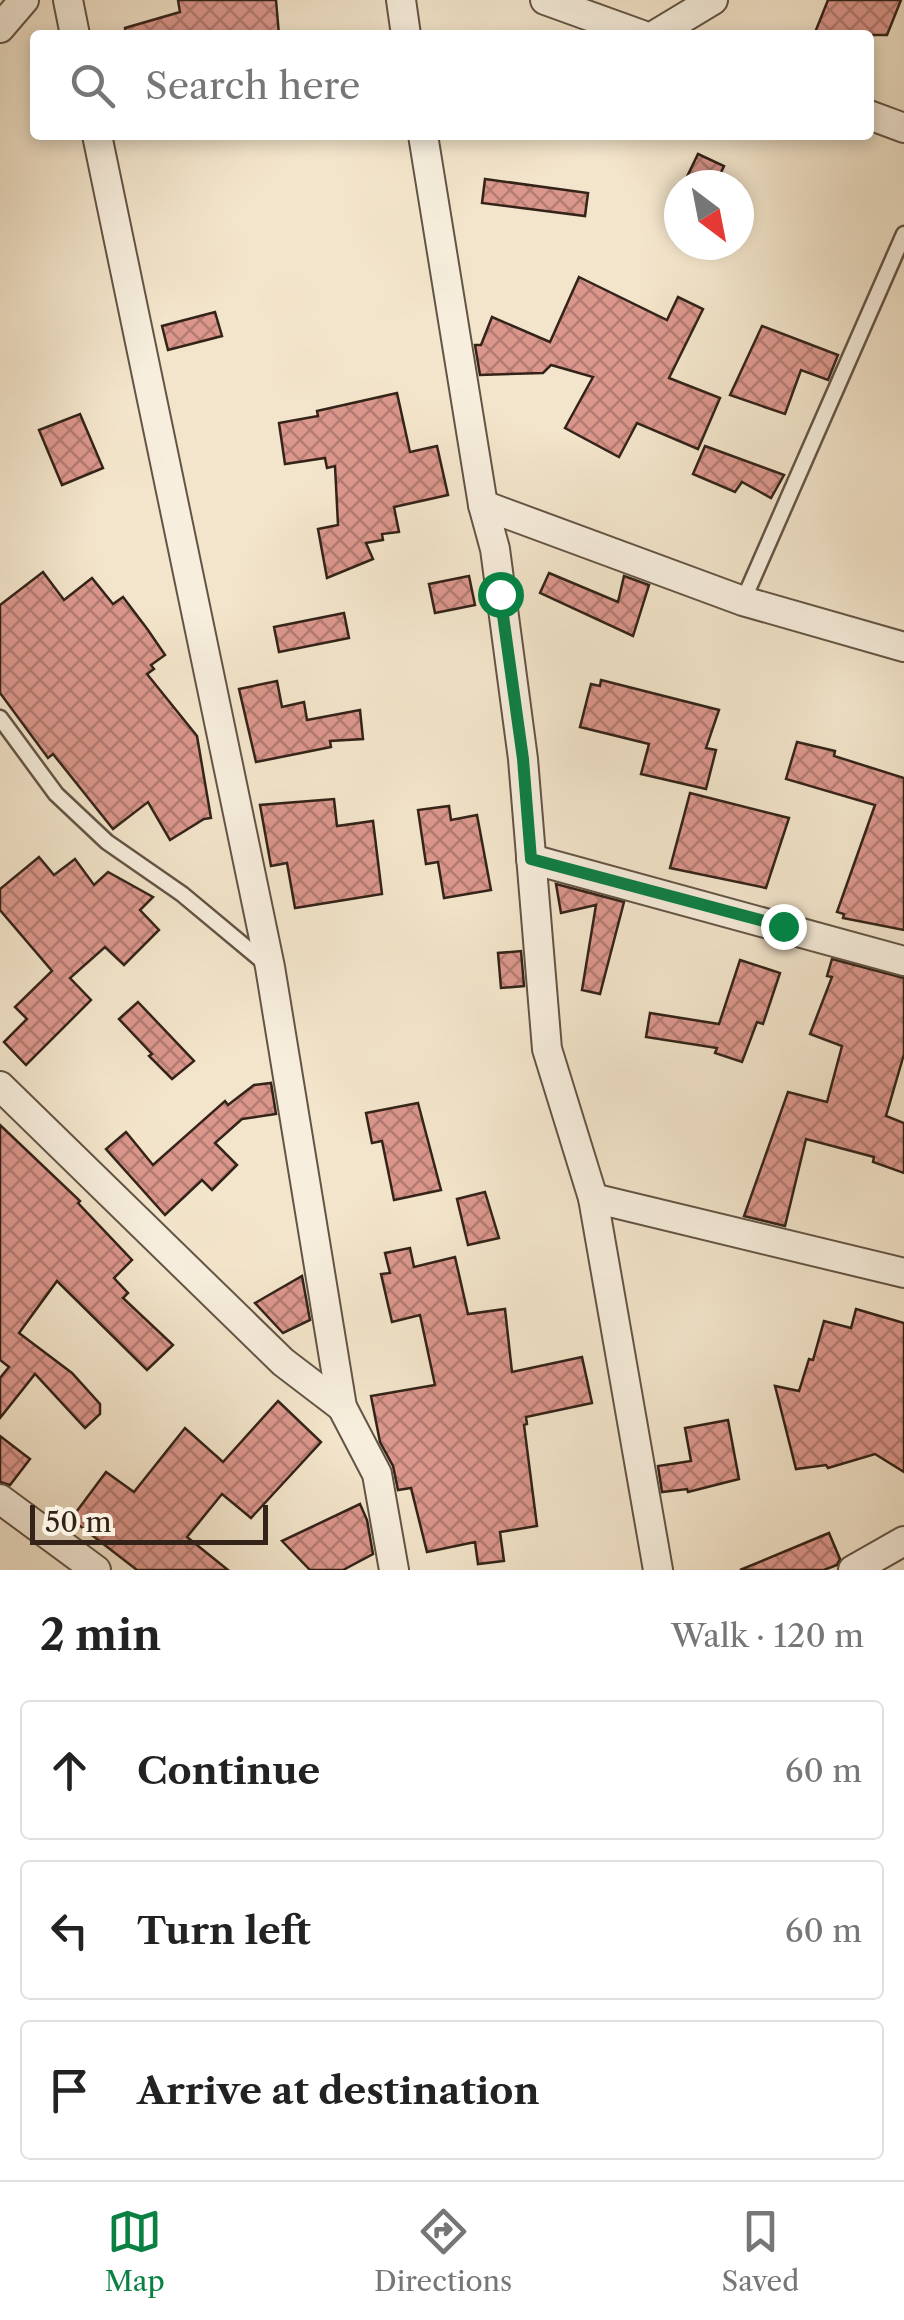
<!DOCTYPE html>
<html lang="en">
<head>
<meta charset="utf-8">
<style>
	:root { --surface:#fff; --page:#f2f2f2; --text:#222; --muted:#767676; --line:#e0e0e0; --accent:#0b8043 }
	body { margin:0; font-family:"Libre Caslon Text",serif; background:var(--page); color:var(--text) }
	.compass { position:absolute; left:664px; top:170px; width:90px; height:90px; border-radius:50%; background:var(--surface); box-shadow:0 5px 15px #0003; rotate:148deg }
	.scale { position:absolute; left:30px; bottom:25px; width:238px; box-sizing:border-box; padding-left:10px; border:5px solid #332318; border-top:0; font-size:28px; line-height:35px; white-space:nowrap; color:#332318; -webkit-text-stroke:8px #f7eedd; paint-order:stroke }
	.stop { position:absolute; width:30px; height:30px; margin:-22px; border:8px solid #0b8043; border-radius:50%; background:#fff }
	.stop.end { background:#0b8043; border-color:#fff; box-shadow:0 2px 10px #0008 }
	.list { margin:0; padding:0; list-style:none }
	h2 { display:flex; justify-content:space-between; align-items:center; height:130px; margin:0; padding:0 40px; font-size:42px }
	h2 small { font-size:32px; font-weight:400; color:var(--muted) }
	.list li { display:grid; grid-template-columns:65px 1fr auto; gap:30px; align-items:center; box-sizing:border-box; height:140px; margin:0 20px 20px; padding:0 20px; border:2px solid var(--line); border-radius:10px }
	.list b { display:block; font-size:38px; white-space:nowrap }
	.list em { font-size:32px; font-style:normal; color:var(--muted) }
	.icon { flex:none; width:55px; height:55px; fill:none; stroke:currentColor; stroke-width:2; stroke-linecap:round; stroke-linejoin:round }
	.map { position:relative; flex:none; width:904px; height:1570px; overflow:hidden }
	.search { position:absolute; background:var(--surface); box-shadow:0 5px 15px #0003; left:30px; right:30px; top:30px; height:110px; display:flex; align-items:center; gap:25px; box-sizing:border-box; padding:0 35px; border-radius:10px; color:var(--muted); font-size:38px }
	.sheet { height:610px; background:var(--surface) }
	nav { display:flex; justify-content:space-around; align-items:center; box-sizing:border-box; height:140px; border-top:2px solid var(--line); background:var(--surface); font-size:28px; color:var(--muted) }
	nav a { display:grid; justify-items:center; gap:5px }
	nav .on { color:var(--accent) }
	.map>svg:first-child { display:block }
	.building { fill:url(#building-cross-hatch); stroke:#332318; stroke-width:2.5 }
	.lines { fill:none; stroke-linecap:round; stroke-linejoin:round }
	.service-casing { stroke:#635445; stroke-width:19 }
	.minor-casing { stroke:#635445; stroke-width:32 }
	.service { stroke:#f7eedd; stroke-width:14 }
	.minor { stroke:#f7eedd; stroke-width:28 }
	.route { stroke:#0b8043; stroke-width:12 }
</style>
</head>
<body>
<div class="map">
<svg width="904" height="1570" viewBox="0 0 904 1570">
	<defs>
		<pattern id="building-cross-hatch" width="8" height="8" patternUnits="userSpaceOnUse" patternTransform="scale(2.5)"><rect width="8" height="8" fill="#dc978d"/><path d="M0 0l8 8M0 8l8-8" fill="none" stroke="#b37b72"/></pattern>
	</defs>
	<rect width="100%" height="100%" fill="#f3e5cb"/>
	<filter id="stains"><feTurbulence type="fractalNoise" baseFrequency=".002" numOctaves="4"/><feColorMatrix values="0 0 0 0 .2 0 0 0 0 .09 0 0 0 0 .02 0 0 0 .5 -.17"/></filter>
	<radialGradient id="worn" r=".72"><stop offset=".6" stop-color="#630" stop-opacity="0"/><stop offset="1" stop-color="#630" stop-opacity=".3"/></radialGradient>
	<g class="building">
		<path d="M178,0h98l3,35h-153l-1,-7 55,-16z"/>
		<path d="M828,0h73l-14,35h-73z"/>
		<path d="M698,154l26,12 -9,19h-32z"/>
		<path d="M485,179l103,14 -3,23 -103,-13z"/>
		<path d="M579,277l88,43 11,-23 25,12 -34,69 51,20 -22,51 -61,-26 -18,34 -54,-29 28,-51 -42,-12 -8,8 -63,2 -5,-30h6l11,-28 58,25z"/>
		<path d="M215,312l7,24 -54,14 -6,-24z"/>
		<path d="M762,326l76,29 -10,25 -27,-10 -16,44 -55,-19z"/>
		<path d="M397,393l13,59 27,-6 11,49 -54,12 5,25 -17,2 1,6 -17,3 7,16 -46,19 -9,-49 20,-4 -3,-59 -8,2 -2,-10 -40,6 -6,-41 39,-7 -1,-5z"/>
		<path d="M80,414l23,54 -41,17 -23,-55z"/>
		<path d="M705,446l79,29 -13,23 -29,-16 -7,10 -42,-18z"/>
		<path d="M43,572l21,28 28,-22 21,26 10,-7 25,33 17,25 -14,10 3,4 -7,5 50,62 14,82 -7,1 -34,21 -22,-38 -35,27 -60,-75 -5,4 -48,-65v-88z"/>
		<path d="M549,573l69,29 6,-26 25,9 -16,51 -93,-43z"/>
		<path d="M469,576l6,29 -40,8 -6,-29z"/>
		<path d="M344,613l5,25 -70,14 -5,-25z"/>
		<path d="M601,680l118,30 -13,38 10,2 -10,39 -65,-15 8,-30 -69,-17 11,-43 9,2z"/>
		<path d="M277,681l5,26 22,-5 3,18 53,-10 3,29 -33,2 1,6 -75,15 -17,-73z"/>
		<path d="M797,742l38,9 -1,5 70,22v152l-61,-12 1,-4 -7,-2 38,-107 -89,-26z"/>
		<path d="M690,793l99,25 -23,70 -96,-20z"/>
		<path d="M334,799l3,27 36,-5 9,73 -87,14 -8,-45 -16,3 -11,-61z"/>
		<path d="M449,806l2,14 26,-5 14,75 -47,8 -6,-36 -12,2 -8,-54z"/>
		<path d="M39,857l15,18 21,-16 19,26 14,-13 45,25 -13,13 19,20 -35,35 -19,-18 -35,31 21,22 -65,65 -22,-23 23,-23 -12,-12 37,-36 -52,-61v-21z"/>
		<path d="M556,884l68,18 -24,92 -18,-4 14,-85 -35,8z"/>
		<path d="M521,951l3,35 -23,2 -3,-35z"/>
		<path d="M832,959l72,19v76l-18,62 18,7v50l-31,-11 1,-5 -68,-18 -21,87 -41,-10 44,-124 39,10 15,-56 -32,-12 22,-57 -5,-1z"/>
		<path d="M740,960l40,13 -17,51 -6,-2 -15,40 -27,-9 2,-5 -71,-11 4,-24 69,11z"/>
		<path d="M138,1002l56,59 -22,18 -23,-23 3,-2 -33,-35z"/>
		<path d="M271,1083l5,31 -34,5 -27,24 22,22 -25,25 -10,-10 -37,35 -59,-66 20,-17 27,33 72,-64 3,4 26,-20z"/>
		<path d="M418,1103l23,87 -47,10 -12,-59 -10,2 -6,-30z"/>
		<path d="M0,1125l80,76 -2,2 54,57 -18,18 14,15 -5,5 50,47 -26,25 -90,-89 -38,52 53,40 28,31v10l-15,14 -50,-54 -35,44v-40l9,-11 -9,-7z"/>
		<path d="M485,1192l14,46 -31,7 -11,-46z"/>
		<path d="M410,1248l4,19 41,-10 13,57 37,-5 7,63 70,-15 10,46 -66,14 1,7 -3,1 13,101 -37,6 4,29 -26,3 -3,-22 -48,10 -16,-64 -13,2 -5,-24 -13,-24 -9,-46 64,-11 -15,-70 -28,7 -11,-48 9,-1 -5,-20z"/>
		<path d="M302,1276l8,44 -27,13 -28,-30z"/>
		<path d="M856,1309l48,14v149l-29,-18 -47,14 -2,-3 -30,4 -21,-83 24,5 10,-32 4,1 11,-39 27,7z"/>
		<path d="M278,1401l43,41 -70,76 -29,-24 -35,43 41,33h-91l-66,-51 35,-47 28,20 51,-64 38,34z"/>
		<path d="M728,1420l11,59 -51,13 -1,-3 -25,3 -4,-26 33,-5 -6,-33z"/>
		<path d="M0,1436l30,23 -20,26 -10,-3z"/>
		<path d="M360,1504l7,16 6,34 -30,16h-33l-28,-29z"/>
		<path d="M829,1533l11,26 -3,6 -13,5h-84z"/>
	</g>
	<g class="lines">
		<defs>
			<g id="service">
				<path d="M743,601l161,-367"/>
				<path d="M0,718l56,76 51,48 75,52 84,70"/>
			</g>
			<g id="minor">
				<path d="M68,0l7,35"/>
				<path d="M401,0l5,35"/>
				<path d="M545,0l97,35"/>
				<path d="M0,28l24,-28"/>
				<path d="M655,35l58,-35"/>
				<path d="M869,115l35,13"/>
				<path d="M97,135l173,832 72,440 35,67 17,96"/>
				<path d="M423,135l60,370 12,44 28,210 24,290 46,149 65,372"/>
				<path d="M483,505l260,96 161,46"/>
				<path d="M531,859l373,102"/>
				<path d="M0,1086l283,276 59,45"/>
				<path d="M593,1198l311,75"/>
				<path d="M0,1499l96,71"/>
				<path d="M853,1570l51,-29"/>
			</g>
		</defs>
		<use href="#service" class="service-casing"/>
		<use href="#minor" class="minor-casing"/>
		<use href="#service" class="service"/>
		<use href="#minor" class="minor"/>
	</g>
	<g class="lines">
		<path class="route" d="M500,594l23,165 8,100 252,67"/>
	</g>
	<rect width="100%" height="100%" filter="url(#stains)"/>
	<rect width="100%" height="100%" fill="url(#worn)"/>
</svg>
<svg class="compass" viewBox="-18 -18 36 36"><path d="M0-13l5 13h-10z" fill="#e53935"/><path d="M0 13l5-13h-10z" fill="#767676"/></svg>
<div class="scale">50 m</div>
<div class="stop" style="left:500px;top:594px"></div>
<div class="stop end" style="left:783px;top:926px"></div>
<div class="search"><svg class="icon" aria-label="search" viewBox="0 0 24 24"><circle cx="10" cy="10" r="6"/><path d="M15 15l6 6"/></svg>Search here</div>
</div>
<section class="sheet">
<h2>2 min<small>Walk · 120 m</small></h2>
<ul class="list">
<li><svg class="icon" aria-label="ahead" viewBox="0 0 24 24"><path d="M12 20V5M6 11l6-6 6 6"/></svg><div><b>Continue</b></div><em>60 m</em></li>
<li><svg class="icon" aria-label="left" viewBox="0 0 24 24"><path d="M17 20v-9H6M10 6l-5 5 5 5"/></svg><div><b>Turn left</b></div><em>60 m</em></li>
<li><svg class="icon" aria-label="arrive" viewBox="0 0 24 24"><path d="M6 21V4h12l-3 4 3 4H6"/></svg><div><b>Arrive at destination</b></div></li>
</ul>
</section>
<nav>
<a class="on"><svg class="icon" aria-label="map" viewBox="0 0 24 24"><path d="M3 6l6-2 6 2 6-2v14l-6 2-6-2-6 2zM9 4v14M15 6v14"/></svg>Map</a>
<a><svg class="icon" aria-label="directions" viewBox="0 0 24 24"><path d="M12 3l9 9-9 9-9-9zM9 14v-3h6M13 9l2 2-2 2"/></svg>Directions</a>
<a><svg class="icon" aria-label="saved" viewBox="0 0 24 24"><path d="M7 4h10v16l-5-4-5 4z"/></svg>Saved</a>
</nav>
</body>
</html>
